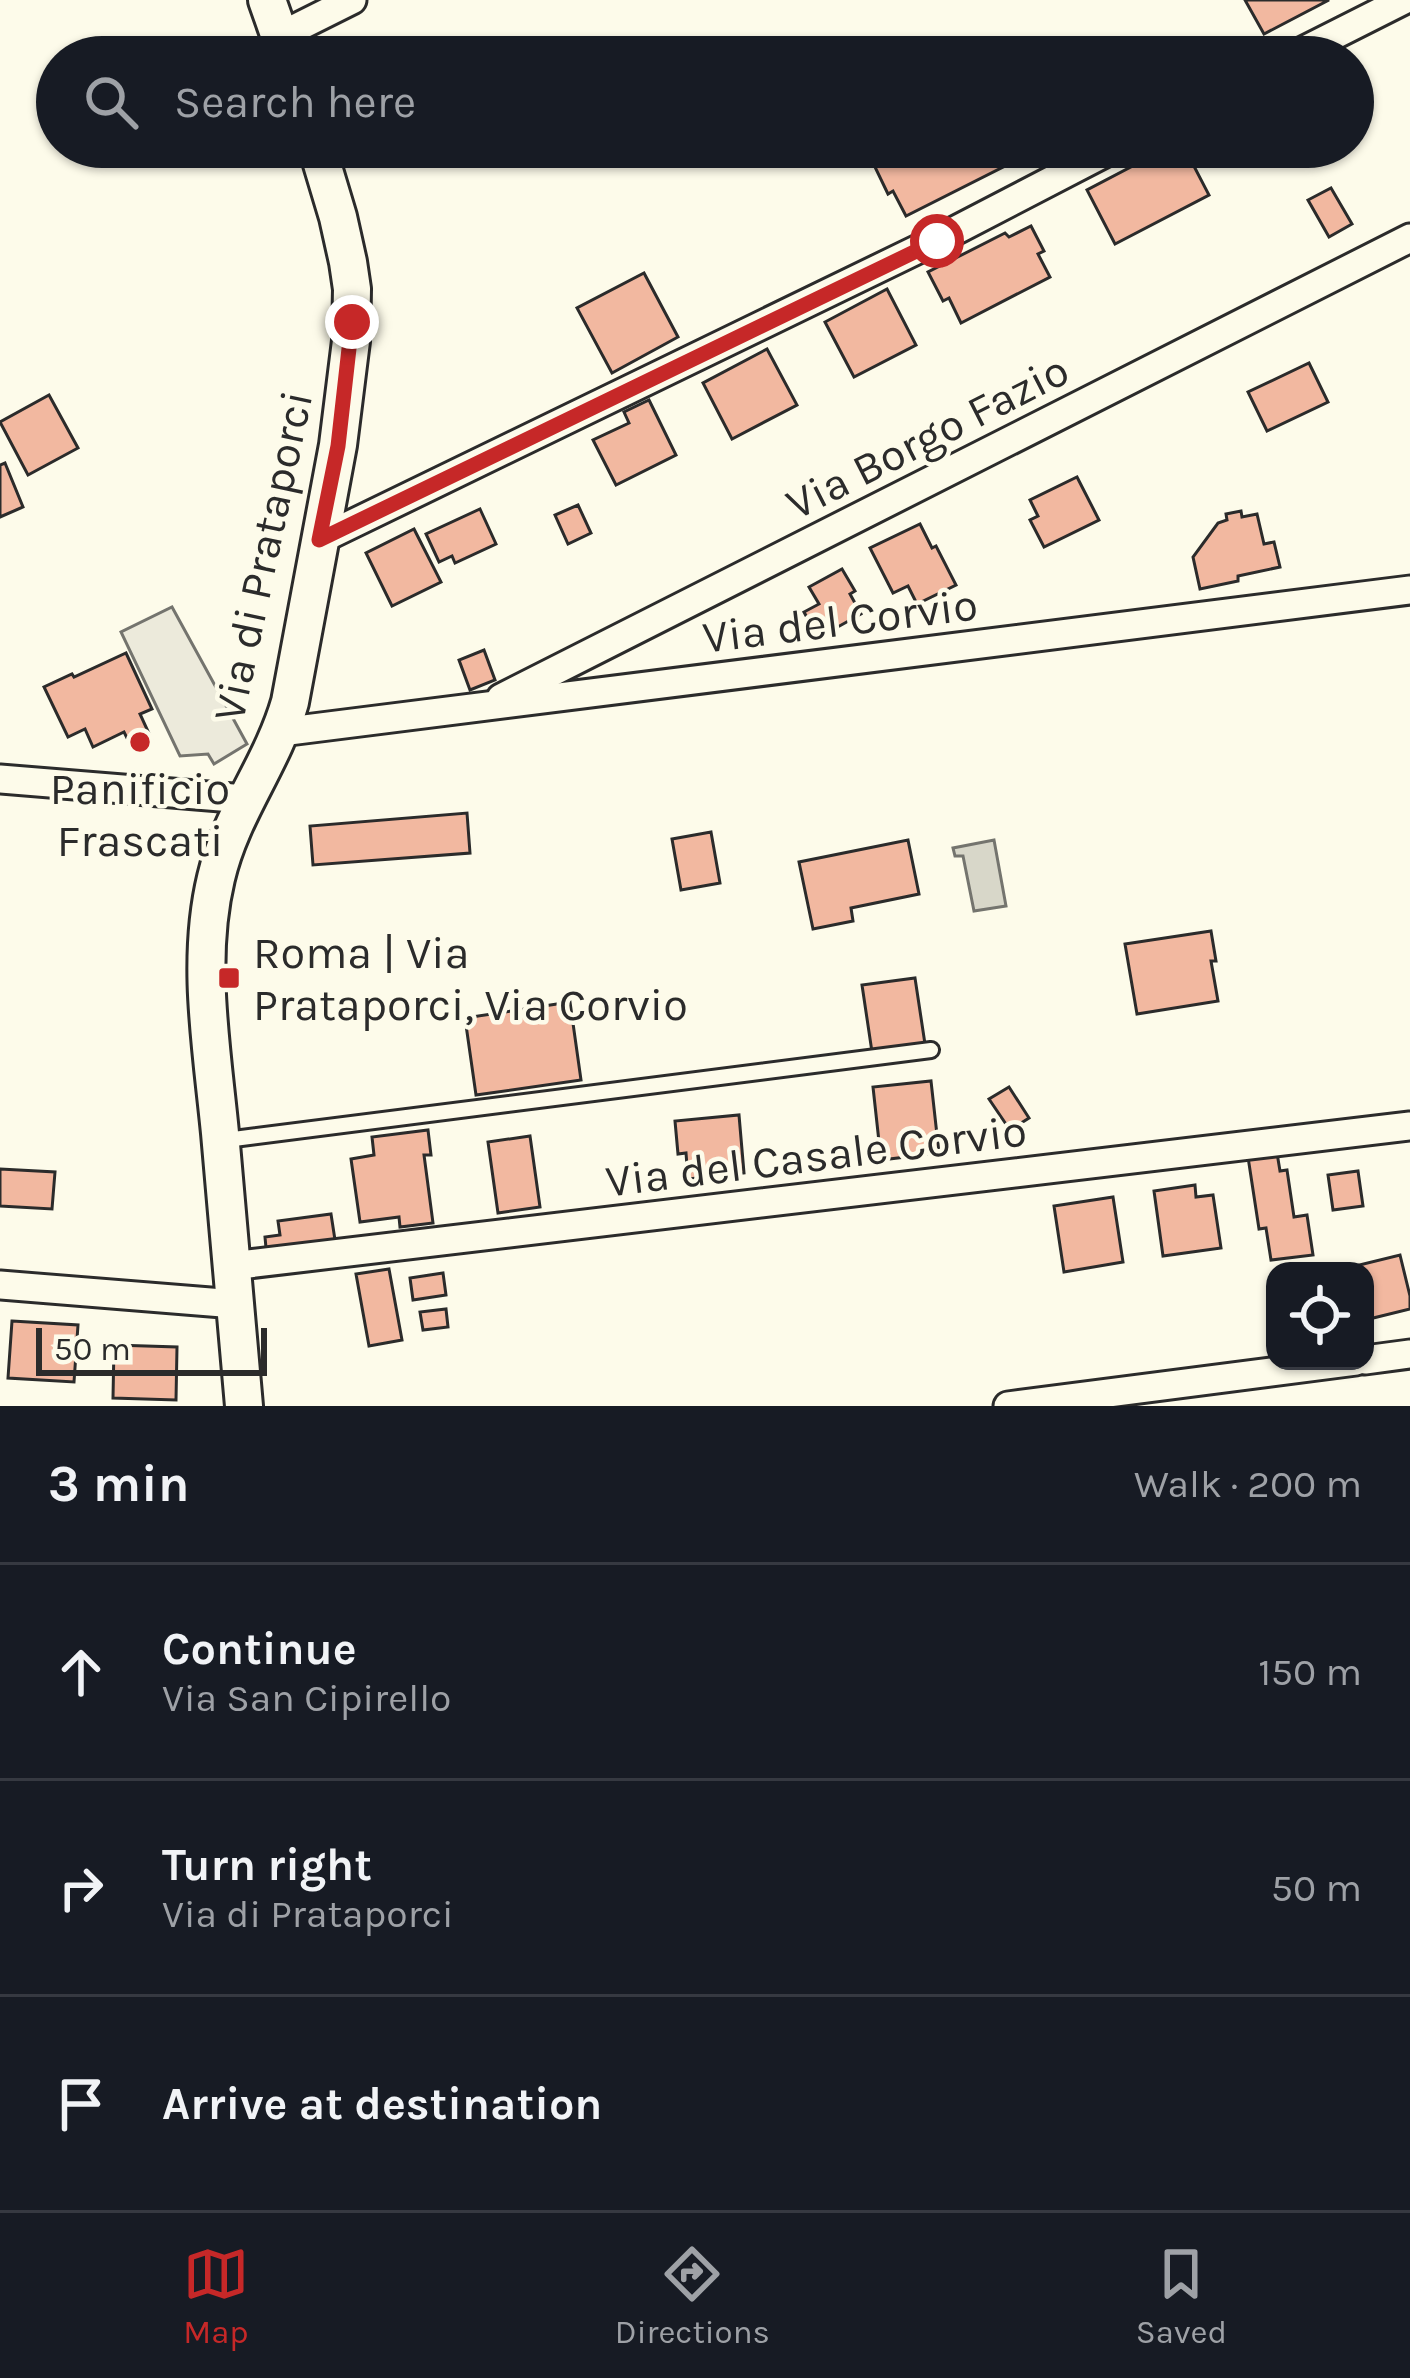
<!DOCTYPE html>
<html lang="en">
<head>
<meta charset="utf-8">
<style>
	:root { --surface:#171b24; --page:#242831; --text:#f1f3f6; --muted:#9ea1a6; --line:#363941; --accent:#c62828 }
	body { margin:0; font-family:Karla,sans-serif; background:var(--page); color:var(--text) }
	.controls { position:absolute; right:36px; bottom:36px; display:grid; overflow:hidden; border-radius:24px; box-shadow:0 3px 9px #0004 }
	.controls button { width:108px; height:108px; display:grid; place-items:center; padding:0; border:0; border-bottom:3px solid var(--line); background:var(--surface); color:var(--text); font:60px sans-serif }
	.scale { position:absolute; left:36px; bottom:30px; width:231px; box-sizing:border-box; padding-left:12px; border:6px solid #2b2b2b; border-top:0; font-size:33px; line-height:42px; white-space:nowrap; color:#2b2b2b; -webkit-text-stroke:9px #fdfbea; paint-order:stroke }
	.stop { position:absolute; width:36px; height:36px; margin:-27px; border:9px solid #c62828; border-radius:50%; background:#fff }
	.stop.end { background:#c62828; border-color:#fff; box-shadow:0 3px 12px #0008 }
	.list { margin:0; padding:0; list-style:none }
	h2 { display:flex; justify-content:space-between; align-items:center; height:156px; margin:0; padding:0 48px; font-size:51px }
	h2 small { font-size:39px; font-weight:400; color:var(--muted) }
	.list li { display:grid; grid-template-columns:78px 1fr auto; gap:36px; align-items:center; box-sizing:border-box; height:216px; padding:0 48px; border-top:3px solid var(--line) }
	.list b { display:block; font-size:45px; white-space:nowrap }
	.list p { margin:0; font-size:39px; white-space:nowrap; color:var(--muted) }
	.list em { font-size:39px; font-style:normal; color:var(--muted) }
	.icon { flex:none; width:66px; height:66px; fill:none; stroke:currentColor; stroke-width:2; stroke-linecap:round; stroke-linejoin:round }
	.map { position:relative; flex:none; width:1410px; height:1406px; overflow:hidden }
	.search { position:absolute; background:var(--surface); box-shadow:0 3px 9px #0004; left:36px; right:36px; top:36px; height:132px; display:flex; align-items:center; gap:30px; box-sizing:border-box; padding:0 42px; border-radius:66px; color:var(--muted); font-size:45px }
	.sheet { height:804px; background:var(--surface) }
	nav { display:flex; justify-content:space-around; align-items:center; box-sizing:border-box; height:168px; border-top:3px solid var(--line); background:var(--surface); font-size:33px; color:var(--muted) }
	nav a { display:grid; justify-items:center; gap:6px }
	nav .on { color:var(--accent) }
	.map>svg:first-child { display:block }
	.parking { fill:#eceadb; stroke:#74746e; stroke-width:3 }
	.water { fill:#d8d7c9; stroke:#74746e; stroke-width:3 }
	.building { fill:#f2b8a0; stroke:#2b2b2b; stroke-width:3 }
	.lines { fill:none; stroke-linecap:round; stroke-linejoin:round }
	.service-casing { stroke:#2b2b2b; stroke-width:20 }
	.minor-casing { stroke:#2b2b2b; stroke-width:33 }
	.tertiary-casing { stroke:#2b2b2b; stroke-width:42 }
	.service { stroke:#fdfbea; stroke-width:14 }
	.minor { stroke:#fdfbea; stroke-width:27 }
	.tertiary { stroke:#fdfbea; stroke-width:36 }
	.route { stroke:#c62828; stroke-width:15 }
	.poi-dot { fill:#c62828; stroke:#fdfbea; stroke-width:4.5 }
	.labels { text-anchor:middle; stroke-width:9; stroke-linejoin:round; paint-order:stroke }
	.street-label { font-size:45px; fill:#2b2b2b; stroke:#fdfbea }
	.poi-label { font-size:45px; fill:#2b2b2b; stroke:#fdfbea }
</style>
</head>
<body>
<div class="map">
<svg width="1410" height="1406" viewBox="0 0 1410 1406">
	<rect width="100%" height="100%" fill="#fdfbea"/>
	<path class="parking" d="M172,607l75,137 -33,20 -6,-10 -28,2 -59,-124z"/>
	<path class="water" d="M994,840l12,66 -32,5 -11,-55h-8l-2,-8z"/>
	<g class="building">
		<path d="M1245,0h84l-65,34z"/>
		<path d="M910,147h83l10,20 -97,49 -13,-25 -5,3 -14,-29z"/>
		<path d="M1169,147h15l25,48 -94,49 -28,-54z"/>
		<path d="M1331,188l21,36 -23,13 -21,-37z"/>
		<path d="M1031,226l13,25 -6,3 12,23 -89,46 -12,-25 -6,3 -15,-29 77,-39 4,4z"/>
		<path d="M644,273l34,64 -66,36 -35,-65z"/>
		<path d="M887,289l29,56 -62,32 -29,-55z"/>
		<path d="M767,349l30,56 -65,34 -29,-56z"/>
		<path d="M1309,363l19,39 -61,29 -19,-39z"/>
		<path d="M49,395l29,53 -50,27 -28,-53z"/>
		<path d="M649,400l27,55 -60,30 -23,-45 36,-17 -5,-11z"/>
		<path d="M5,463l18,44 -23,10v-52z"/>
		<path d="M1077,477l22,43 -55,27 -14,-27 8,-4 -8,-16z"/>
		<path d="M578,505l13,28 -23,11 -13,-29z"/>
		<path d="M480,509l16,35 -41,19 -3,-7 -13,6 -13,-28z"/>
		<path d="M1241,511l1,6 15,-3 7,30 10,-2 6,25 -42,9v5l-38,8 -7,-32 25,-34 9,-3 -1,-6z"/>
		<path d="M920,524l12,24 4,-2 20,39 -39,19 -9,-18 -15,7 -23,-45z"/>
		<path d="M414,529l27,53 -49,24 -26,-53z"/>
		<path d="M842,569l13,22 -5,3 11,20 -43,24 -14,-26 15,-8 -10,-17z"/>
		<path d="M484,650l11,30 -25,10 -11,-30z"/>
		<path d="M126,653l26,56 -12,5 12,26 -19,10 -9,-18 -31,15 -8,-18 -17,8 -24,-50 28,-13 2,3z"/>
		<path d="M467,813l3,40 -157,12 -3,-39z"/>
		<path d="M711,832l9,51 -39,7 -9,-51z"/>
		<path d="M908,840l11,54 -68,14 2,13 -40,8 -14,-67z"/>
		<path d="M1211,931l5,30h-5l7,40 -81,13 -12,-70z"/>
		<path d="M915,978l10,66 -53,8 -10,-67z"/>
		<path d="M570,1002l11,78 -105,15 -11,-77z"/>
		<path d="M931,1081l8,72 -58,7 -8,-73z"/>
		<path d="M1009,1087l20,31 -19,12 -21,-31z"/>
		<path d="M739,1115l5,58 -56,6 -2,-26 -8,1 -3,-33z"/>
		<path d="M428,1130l3,25h-7l9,68 -33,4 -1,-10 -39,5 -9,-63 23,-4 -2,-18z"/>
		<path d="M530,1136l10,71 -42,6 -10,-71z"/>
		<path d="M1277,1153l3,18 7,-1 7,47 13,-2 6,40 -42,5 -5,-32 -7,1 -11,-72z"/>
		<path d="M0,1169l55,3 -3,37 -52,-3z"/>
		<path d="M1358,1171l5,35 -30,4 -5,-35z"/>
		<path d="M1195,1185l1,12 17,-2 8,53 -58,8 -9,-65z"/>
		<path d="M1113,1197l10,65 -59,10 -10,-66z"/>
		<path d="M331,1214l4,26 -69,8 -1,-11 15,-2 -2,-14z"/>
		<path d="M1400,1255l10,41v13l-45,11v-49h-21l-1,-2z"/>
		<path d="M389,1269l13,71 -33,6 -13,-72z"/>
		<path d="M443,1273l3,22 -33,5 -3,-22z"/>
		<path d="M446,1309l2,18 -25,3 -3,-18z"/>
		<path d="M12,1321l66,4 -4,57 -66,-4z"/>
		<path d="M114,1345l63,2 -1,53 -63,-2z"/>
	</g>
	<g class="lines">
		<defs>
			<path id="service" d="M226,1140l705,-90"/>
			<g id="minor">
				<path d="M280,36l72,-36"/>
				<path d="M1291,57l113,-57"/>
				<path d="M319,540l618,-300 179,-93"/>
				<path d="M501,698l909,-460"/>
				<path d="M281,732l1129,-142"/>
				<path d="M0,779l245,20"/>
				<path d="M231,1266l1179,-140"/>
				<path d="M0,1285l235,19"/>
				<path d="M1365,1360l45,-6"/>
				<path d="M1008,1406l348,-45"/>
			</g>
			<g id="tertiary">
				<path d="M267,0l20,57"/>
				<path d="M244,1406c-8,-91 -16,-182 -24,-273 -8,-83 -24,-172 -4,-255 15,-65 56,-113 74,-176l48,-257 13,-104 1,-52 -4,-27 -10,-45 -21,-70"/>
			</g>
		</defs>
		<use href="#service" class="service-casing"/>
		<use href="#minor" class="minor-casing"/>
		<use href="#tertiary" class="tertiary-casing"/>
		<use href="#service" class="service"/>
		<use href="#minor" class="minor"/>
		<use href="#tertiary" class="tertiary"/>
	</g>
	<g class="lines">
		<path class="route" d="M352,322l-14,124 -19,94 618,-299"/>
	</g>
	<g class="poi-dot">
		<circle cx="140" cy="742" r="12"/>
		<rect x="217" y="966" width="24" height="24" rx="6"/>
	</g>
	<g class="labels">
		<g class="street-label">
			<text transform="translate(927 436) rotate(-27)" y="16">Via Borgo Fazio</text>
			<text transform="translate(262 556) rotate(-78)" y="16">Via di Prataporci</text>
			<text transform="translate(840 620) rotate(-7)" y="16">Via del Corvio</text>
			<text transform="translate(816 1155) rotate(-7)" y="16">Via del Casale Corvio</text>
		</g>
		<g class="poi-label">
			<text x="140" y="804">Panificio<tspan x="140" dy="52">Frascati</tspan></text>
			<text x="253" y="968" text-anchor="start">Roma | Via<tspan x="253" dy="52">Prataporci, Via Corvio</tspan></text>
		</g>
	</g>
</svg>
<div class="controls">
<button><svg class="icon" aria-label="locate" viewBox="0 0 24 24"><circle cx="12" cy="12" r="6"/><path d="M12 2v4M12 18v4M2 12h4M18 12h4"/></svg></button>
</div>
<div class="scale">50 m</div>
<div class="stop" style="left:937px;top:241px"></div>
<div class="stop end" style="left:352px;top:322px"></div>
<div class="search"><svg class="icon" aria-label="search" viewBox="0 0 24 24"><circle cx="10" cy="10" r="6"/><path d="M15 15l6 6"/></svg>Search here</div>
</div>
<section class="sheet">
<h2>3 min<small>Walk · 200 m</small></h2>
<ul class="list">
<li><svg class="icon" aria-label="ahead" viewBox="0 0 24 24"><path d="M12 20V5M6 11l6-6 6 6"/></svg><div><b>Continue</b><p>Via San Cipirello</p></div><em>150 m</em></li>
<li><svg class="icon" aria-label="right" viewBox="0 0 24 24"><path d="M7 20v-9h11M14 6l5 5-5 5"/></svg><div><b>Turn right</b><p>Via di Prataporci</p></div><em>50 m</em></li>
<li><svg class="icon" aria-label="arrive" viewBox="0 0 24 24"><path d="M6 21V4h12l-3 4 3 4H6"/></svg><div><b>Arrive at destination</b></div></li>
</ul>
</section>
<nav>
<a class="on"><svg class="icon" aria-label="map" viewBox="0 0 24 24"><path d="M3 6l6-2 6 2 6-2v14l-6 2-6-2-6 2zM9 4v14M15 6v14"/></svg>Map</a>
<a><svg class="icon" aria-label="directions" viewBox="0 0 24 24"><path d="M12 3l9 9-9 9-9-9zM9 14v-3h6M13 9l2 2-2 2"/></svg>Directions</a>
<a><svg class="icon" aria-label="saved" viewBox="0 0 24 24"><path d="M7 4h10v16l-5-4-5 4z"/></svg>Saved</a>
</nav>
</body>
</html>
